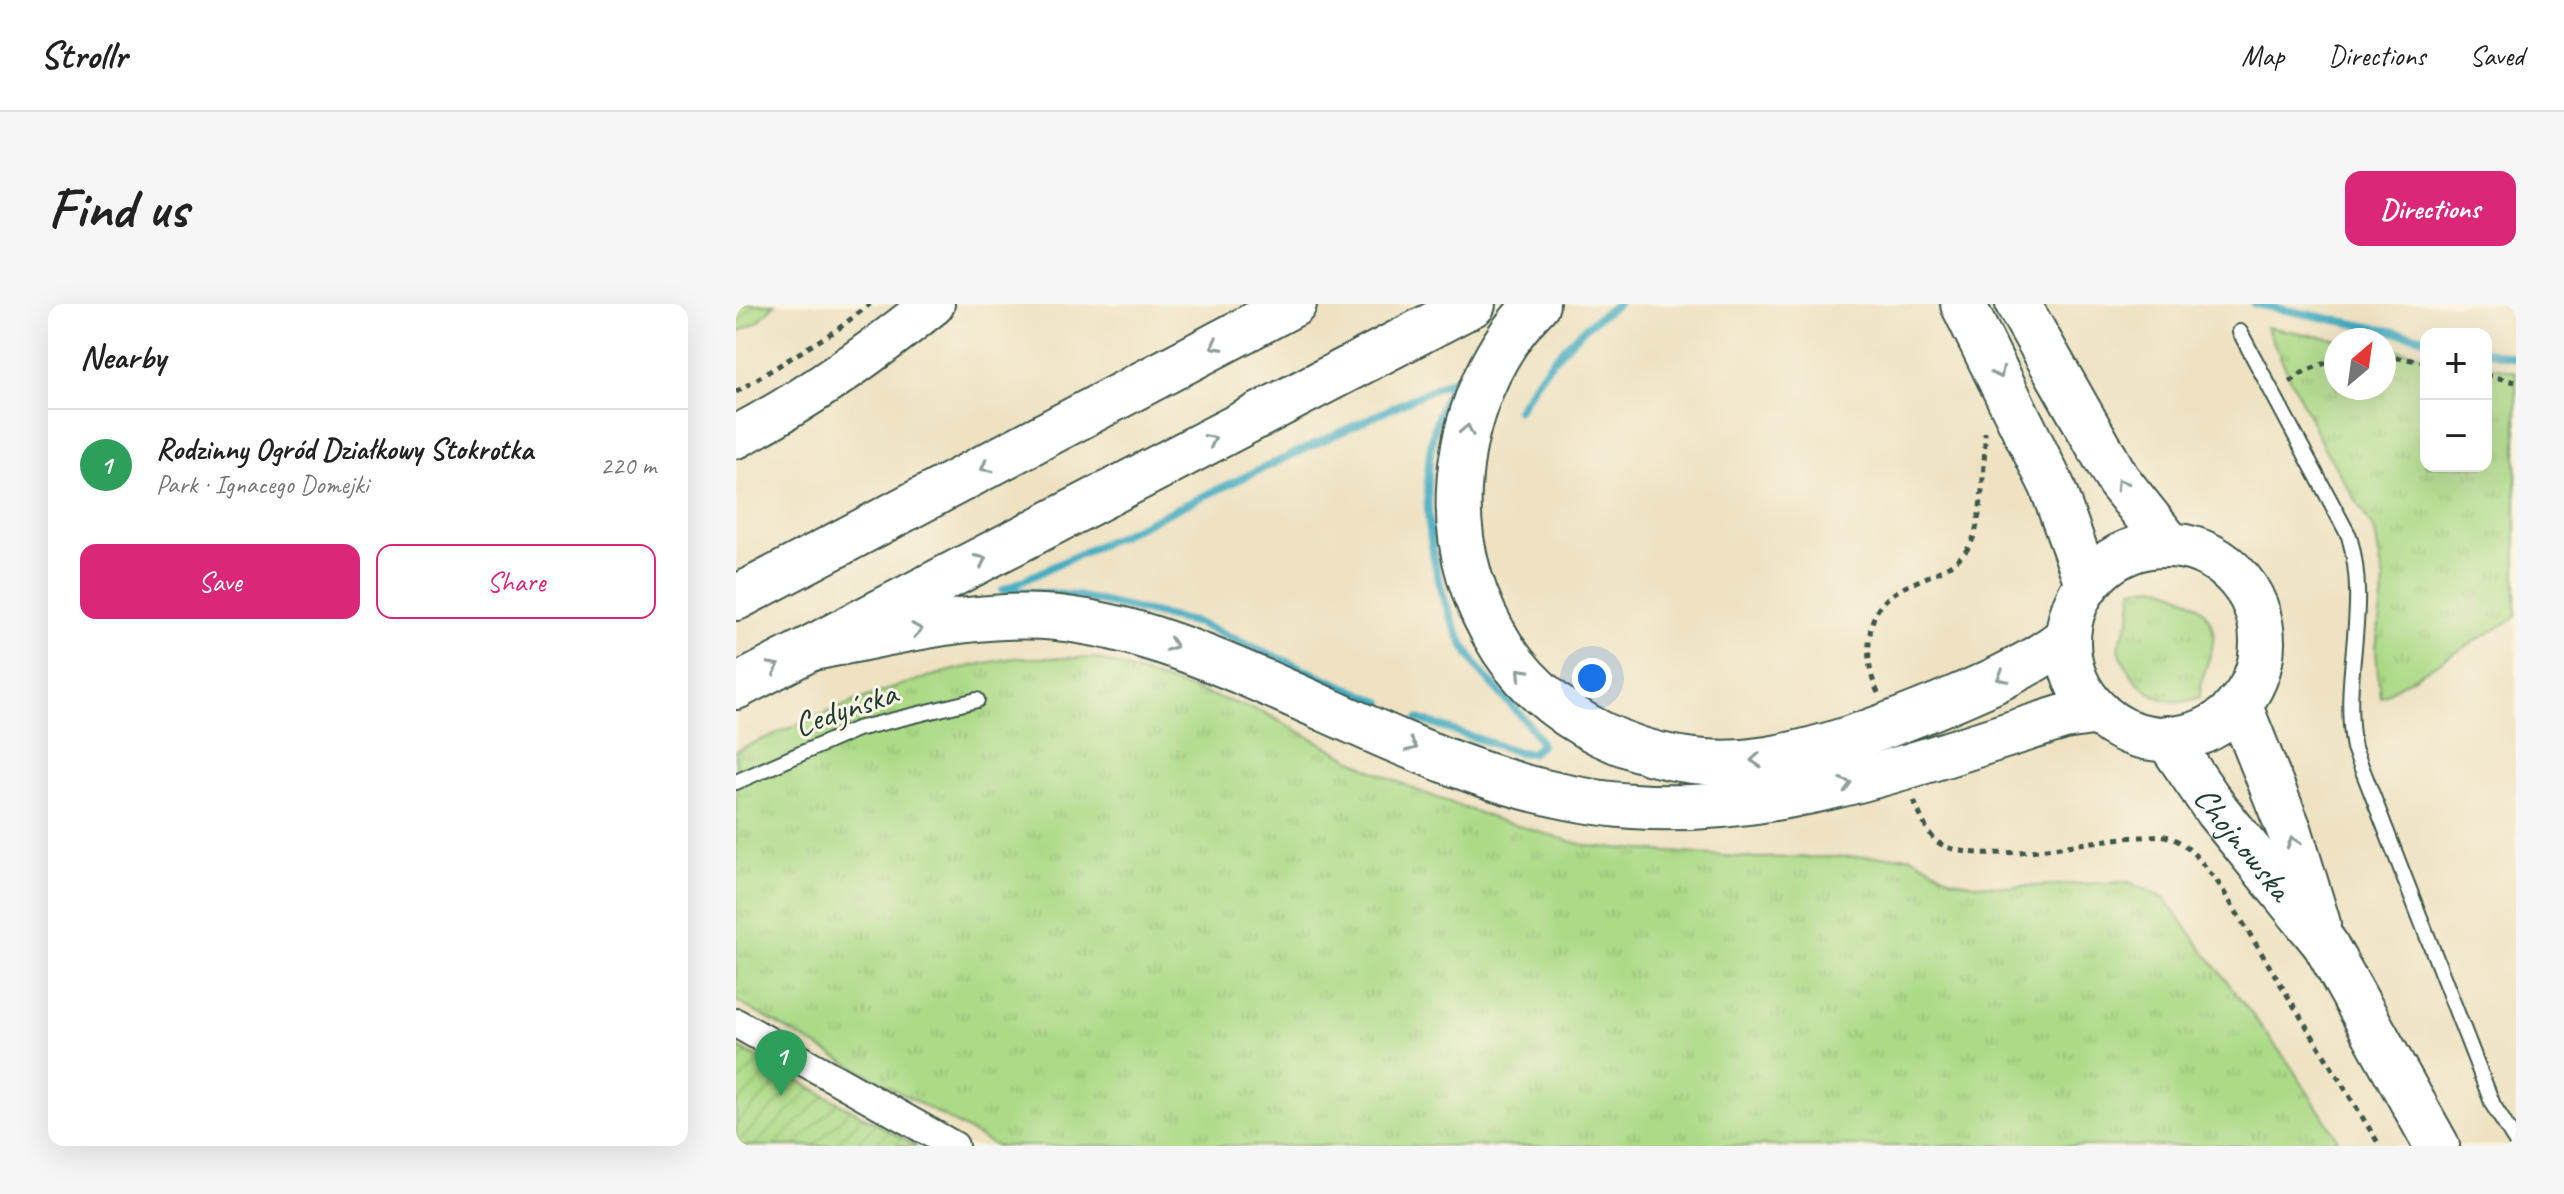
<!DOCTYPE html>
<html lang="en">
<head>
<meta charset="utf-8">
<style>
	:root { --surface:#fff; --page:#f6f6f6; --text:#222; --muted:#767676; --line:#e0e0e0; --accent:#db2777 }
	body { margin:0; font-family:Caveat,sans-serif; background:var(--page); color:var(--text) }
	.controls { position:absolute; right:24px; top:24px; display:grid; overflow:hidden; border-radius:16px; box-shadow:0 8px 32px #0002 }
	.controls button { width:72px; height:72px; display:grid; place-items:center; padding:0; border:0; border-bottom:2px solid var(--line); background:var(--surface); color:var(--text); font:40px sans-serif }
	.compass { position:absolute; left:1588px; top:24px; width:72px; height:72px; border-radius:50%; background:var(--surface); box-shadow:0 8px 32px #0002; rotate:29deg }
	.you { position:absolute; left:856px; top:374px; width:28px; height:28px; margin:-20px; border:6px solid #fff; border-radius:50%; background:#1a73e8; box-shadow:0 0 0 12px #1a73e833 }
	.badge { display:grid; place-items:center; width:52px; height:52px; border-radius:50%; background:var(--accent); color:#fff; font-size:26px; font-weight:700 }
	.pin { position:absolute; translate:-50% -66px; filter:drop-shadow(0 2px 4px #0008) }
	.pin::after { content:''; position:absolute; top:42px; width:28px; height:24px; background:inherit; clip-path:polygon(0 0,100% 0,50% 100%) }
	.list { margin:0; padding:0; list-style:none }
	h2 { display:flex; justify-content:space-between; align-items:center; height:104px; margin:0; padding:0 32px; font-size:34px }
	h2 small { font-size:26px; font-weight:400; color:var(--muted) }
	.list li { display:grid; grid-template-columns:52px 1fr auto; gap:24px; align-items:center; box-sizing:border-box; height:112px; padding:0 32px; border-top:2px solid var(--line) }
	.list b { display:block; font-size:30px; white-space:nowrap }
	.list p { margin:0; font-size:26px; white-space:nowrap; color:var(--muted) }
	.list em { font-size:26px; font-style:normal; color:var(--muted) }
	.actions { display:flex; gap:16px; padding:24px 32px }
	.actions a { flex:1; padding:18px 0; border:2px solid var(--accent); border-radius:16px; text-align:center; font-size:28px; color:var(--accent) }
	.actions .main { background:var(--accent); color:#fff }
	.map { position:relative; flex:none; width:1780px; height:842px; overflow:hidden; border-radius:16px }
	header { display:flex; align-items:center; gap:48px; box-sizing:border-box; height:112px; padding:0 40px; background:var(--surface); border-bottom:2px solid var(--line) }
	header strong { font-size:38px }
	nav { display:flex; gap:44px; margin-inline-start:auto; font-size:28px }
	.intro { display:flex; align-items:center; justify-content:space-between; box-sizing:border-box; height:192px; padding:0 48px }
	h1 { margin:0; font-size:56px }
	.button { padding:20px 36px; border-radius:16px; background:var(--accent); color:#fff; font-size:28px; font-weight:700 }
	main { display:flex; gap:48px; padding:0 48px }
	aside { flex:1; background:var(--surface); border-radius:16px; box-shadow:0 8px 32px #0002 }
	.map>svg:first-child { display:block }
	.grass { fill:url(#grass-tufts); stroke:#668c5e; stroke-width:2 }
	.garden { fill:url(#garden-furrows); stroke:#668c5e; stroke-width:2 }
	.lines { fill:none; stroke-linecap:round; stroke-linejoin:round }
	.stream { stroke:#40aac0; stroke-width:8 }
	.lane-casing { stroke:#3e5649; stroke-width:18 }
	.street-casing { stroke:#3e5649; stroke-width:32 }
	.secondary-casing { stroke:#3e5649; stroke-width:46 }
	.primary-casing { stroke:#3e5649; stroke-width:48 }
	.highway-casing { stroke:#3e5649; stroke-width:48 }
	.path { stroke:#3e5649; stroke-width:5; stroke-dasharray:6 6; stroke-linecap:butt }
	.lane { stroke:#fff; stroke-width:14 }
	.street { stroke:#fff; stroke-width:28 }
	.secondary { stroke:#fff; stroke-width:42 }
	.primary { stroke:#fff; stroke-width:44 }
	.highway { stroke:#fff; stroke-width:44 }
	.oneway { stroke:#8f9e9a }
	.labels { text-anchor:middle; stroke-width:6; stroke-linejoin:round; paint-order:stroke }
	.street-label { font-size:34px; fill:#1f3d34; stroke:#fcf5e5 }
</style>
</head>
<body>
<header>
<strong>Strollr</strong>
<nav><a>Map</a><a>Directions</a><a>Saved</a></nav>
</header>
<div class="intro"><h1>Find us</h1><a class="button">Directions</a></div>
<main>
<aside>
<h2>Nearby<small></small></h2>
<ul class="list">
<li><span class="badge" style="background:#2e9e5b">1</span><div><b>Rodzinny Ogród Działkowy Stokrotka</b><p>Park · Ignacego Domejki</p></div><em>220 m</em></li>
</ul>
<div class="actions"><a class="main">Save</a><a>Share</a></div>
</aside>
<div class="map">
<svg width="1780" height="842" viewBox="0 0 1780 842">
	<defs>
		<pattern id="grass-tufts" width="24" height="20" patternUnits="userSpaceOnUse" patternTransform="scale(2)"><rect width="24" height="20" fill="#acda87"/><path d="M3 7l-1-3M5 7V3M7 7l1-3M15 17l-1-3M17 17v-4M19 17l1-3" fill="none" stroke="#94bc75"/></pattern>
		<pattern id="garden-furrows" width="10" height="10" patternUnits="userSpaceOnUse" patternTransform="scale(2)"><rect width="10" height="10" fill="#acda87"/><path d="M-1 1l2-2M0 10L10 0M9 11l2-2" fill="none" stroke="#94bc75"/></pattern>
	</defs>
	<rect width="100%" height="100%" fill="#fcf5e5"/>
	<filter id="ink" filterUnits="userSpaceOnUse"><feTurbulence type="fractalNoise" baseFrequency=".0125" numOctaves="2"/><feDisplacementMap in="SourceGraphic" scale="16" xChannelSelector="R" yChannelSelector="G"/><feConvolveMatrix kernelMatrix="1 2 1 2 8 2 1 2 1" color-interpolation-filters="sRGB"/></filter>
	<filter id="wash" filterUnits="userSpaceOnUse"><feTurbulence type="fractalNoise" baseFrequency=".006" numOctaves="4" result="noise"/><feDisplacementMap in="SourceGraphic" scale="32" xChannelSelector="R" yChannelSelector="G"/><feGaussianBlur stdDeviation="1.8" result="paint"/><feColorMatrix in="noise" values="0 0 0 0 0 0 0 0 0 0 0 0 0 0 0 0 0 1.4 0 .05"/><feComposite in="paint" operator="in"/></filter>
	<g filter="url(#wash)">
		<rect width="100%" height="100%" fill="#eee2c2"/>
		<g class="grass">
			<path d="M1530,23l75,13h-5v48h48v-41l42,8v111h60v-101l30,7v245l-136,80 -4,-47 8,-68 -9,-50 -51,-84z"/>
			<path d="M1420,282c25,6 62,24 57,56 -3,20 -13,34 -13,55 -41,17 -71,-16 -82,-51l12,-28 3,-29z"/>
			<path d="M278,354h80l169,54 110,59 46,20 76,28 92,27 165,12 159,-2 42,24 22,4 35,3 119,-5 35,16 126,167 52,81h-1346l-260,-145v-250c91,-40 179,-78 278,-93z"/>
		</g>
		<g class="garden">
			<path d="M0,0h39l-17,18 -22,11z"/>
			<path d="M0,742l181,100h-181z"/>
		</g>
		<g class="lines">
			<g class="stream">
				<path d="M1519,0l171,34"/>
				<path d="M1750,47l30,7"/>
				<path d="M782,106c25,-42 57,-80 100,-106"/>
				<path d="M646,399l-185,-80 -120,-27 -74,-6 449,-210"/>
				<path d="M682,415l100,33 13,1 10,-8c-7,-22 -47,-55 -62,-76 -45,-61 -63,-169 -44,-242 4,-16 12,-31 17,-47"/>
			</g>
		</g>
	</g>
	<g filter="url(#ink)">
		<g class="lines">
			<defs>
				<g id="lane">
					<path d="M1504,28l109,204c22,74 -9,140 5,212l139,357 23,37"/>
					<path d="M0,478l121,-53 120,-29"/>
				</g>
				<path id="street" d="M0,719l218,123"/>
				<path id="secondary" d="M0,133c71,-37 135,-83 197,-133"/>
				<g id="primary">
					<path d="M1227,0l89,182 35,97"/>
					<path d="M1282,0l100,176 51,64"/>
					<circle cx="1429" cy="338" r="97"/>
					<path d="M1503,400l51,128 28,92"/>
					<path id="s1" d="M1431,434l50,73 108,133 112,202"/>
				</g>
				<g id="highway">
					<path d="M801,0c-48,48 -75,118 -78,185 -3,58 13,111 44,160 55,84 166,127 265,110 55,-9 109,-29 161,-50 49,-20 97,-40 139,-72"/>
					<path d="M0,294l558,-294"/>
					<path d="M76,344c79,-14 165,-38 246,-30 74,8 143,36 211,66 117,51 234,113 363,122 149,11 292,-46 432,-89l34,-5"/>
					<path d="M0,383l737,-383"/>
				</g>
			</defs>
			<use href="#lane" class="lane-casing"/>
			<use href="#street" class="street-casing"/>
			<use href="#secondary" class="secondary-casing"/>
			<use href="#primary" class="primary-casing"/>
			<use href="#highway" class="highway-casing"/>
			<g class="path">
				<path d="M1648,52l42,6"/>
				<path d="M1750,71l30,7"/>
				<path d="M1554,78l15,-11 31,-12"/>
				<path d="M0,88l102,-63 32,-25"/>
				<path d="M1142,389c-9,-20 -11,-37 -8,-59 6,-61 80,-46 102,-93 10,-21 13,-84 13,-109"/>
				<path d="M1178,497c6,13 13,34 25,42 43,26 151,-5 201,-6 8,0 18,-3 25,-1 24,6 39,30 54,48l161,262"/>
			</g>
			<use href="#lane" class="lane"/>
			<use href="#street" class="street"/>
			<use href="#secondary" class="secondary"/>
			<use href="#primary" class="primary"/>
			<use href="#highway" class="highway"/>
		</g>
		<defs><path id="oneway-chevron" d="M-2-3.5L2.5 0L-2 3.5" fill="none" stroke-width="1.6" stroke-linecap="round" stroke-linejoin="round" transform="scale(2)"/></defs>
		<g class="oneway">
			<use href="#oneway-chevron" transform="translate(480 41) rotate(152)"/>
			<use href="#oneway-chevron" transform="translate(1263 69) rotate(63)"/>
			<use href="#oneway-chevron" transform="translate(731 126) rotate(-78)"/>
			<use href="#oneway-chevron" transform="translate(475 136) rotate(-27)"/>
			<use href="#oneway-chevron" transform="translate(250 163) rotate(152)"/>
			<use href="#oneway-chevron" transform="translate(1385 180) rotate(-123)"/>
			<use href="#oneway-chevron" transform="translate(245 256) rotate(-27)"/>
			<use href="#oneway-chevron" transform="translate(181 326) rotate(-9)"/>
			<use href="#oneway-chevron" transform="translate(436 341) rotate(19)"/>
			<use href="#oneway-chevron" transform="translate(38 363) rotate(-27)"/>
			<use href="#oneway-chevron" transform="translate(786 369) rotate(-133)"/>
			<use href="#oneway-chevron" transform="translate(1266 373) rotate(152)"/>
			<use href="#oneway-chevron" transform="translate(676 442) rotate(23)"/>
			<use href="#oneway-chevron" transform="translate(1020 456) rotate(176)"/>
			<use href="#oneway-chevron" transform="translate(1110 480) rotate(-17)"/>
			<use href="#oneway-chevron" transform="translate(1557 538) rotate(-107)"/>
		</g>
	</g>
	<g class="labels">
		<g class="street-label">
			<text transform="translate(109 404) rotate(-19)" y="12">Cedyńska</text>
			<text dy="12" stroke="none"><textPath href="#s1" startOffset="130">Chojnowska</textPath></text>
		</g>
	</g>
</svg>
<div class="controls">
<button>+</button>
<button>−</button>
</div>
<svg class="compass" viewBox="-18 -18 36 36"><path d="M0-13l5 13h-10z" fill="#e53935"/><path d="M0 13l5-13h-10z" fill="#767676"/></svg>
<div class="you"></div>
<div class="pin badge" style="left:45px;top:792px;background:#2e9e5b">1</div>
</div>
</main>
</body>
</html>
